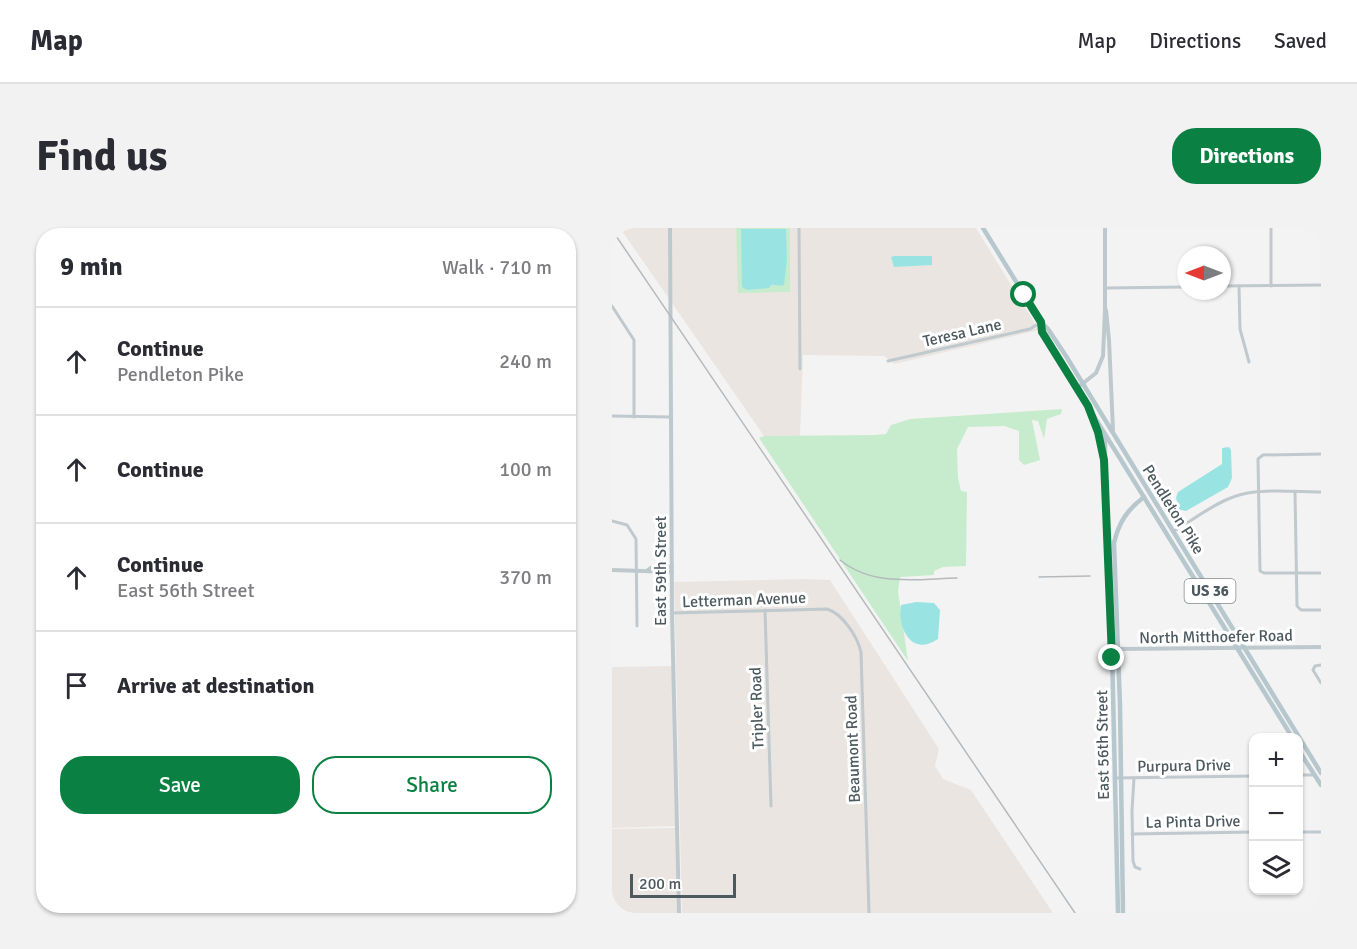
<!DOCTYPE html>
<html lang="en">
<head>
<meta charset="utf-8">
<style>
	:root { --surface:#fff; --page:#f2f2f3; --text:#2b2b33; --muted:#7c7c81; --line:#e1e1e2; --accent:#0b8043 }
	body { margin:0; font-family:Signika,sans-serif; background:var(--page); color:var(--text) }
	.controls { position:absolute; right:18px; bottom:18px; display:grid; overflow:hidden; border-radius:12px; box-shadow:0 2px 4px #0004 }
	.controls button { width:54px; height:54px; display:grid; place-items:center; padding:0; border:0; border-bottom:2px solid var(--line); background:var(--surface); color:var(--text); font:30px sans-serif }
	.compass { position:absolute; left:565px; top:18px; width:54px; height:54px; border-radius:50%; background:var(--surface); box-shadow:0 2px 4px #0004; rotate:270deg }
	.scale { position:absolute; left:18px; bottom:15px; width:106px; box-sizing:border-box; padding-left:6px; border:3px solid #4c595e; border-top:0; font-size:16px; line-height:21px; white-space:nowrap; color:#4c595e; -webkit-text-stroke:4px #fff; paint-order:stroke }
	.stop { position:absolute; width:18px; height:18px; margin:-14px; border:4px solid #0b8043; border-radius:50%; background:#fff }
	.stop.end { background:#0b8043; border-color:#fff; box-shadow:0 2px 6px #0008 }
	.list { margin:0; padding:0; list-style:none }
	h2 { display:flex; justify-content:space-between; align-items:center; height:78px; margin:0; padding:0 24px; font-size:26px }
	h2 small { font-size:20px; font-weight:400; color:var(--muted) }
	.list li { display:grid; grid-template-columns:39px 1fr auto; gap:18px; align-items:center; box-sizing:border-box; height:108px; padding:0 24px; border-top:2px solid var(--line) }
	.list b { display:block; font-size:22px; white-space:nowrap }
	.list p { margin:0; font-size:20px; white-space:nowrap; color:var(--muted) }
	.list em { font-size:20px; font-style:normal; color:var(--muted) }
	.actions { display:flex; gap:12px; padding:18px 24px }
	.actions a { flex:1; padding:14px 0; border:2px solid var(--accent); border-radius:24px; text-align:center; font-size:21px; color:var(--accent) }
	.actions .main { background:var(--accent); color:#fff }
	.icon { flex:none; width:33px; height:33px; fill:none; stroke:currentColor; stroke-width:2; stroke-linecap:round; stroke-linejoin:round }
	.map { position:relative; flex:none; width:709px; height:685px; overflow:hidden; border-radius:24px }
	header { display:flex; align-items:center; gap:36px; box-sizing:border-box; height:84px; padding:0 30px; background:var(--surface); border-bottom:2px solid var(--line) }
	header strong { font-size:28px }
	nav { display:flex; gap:33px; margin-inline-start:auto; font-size:21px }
	.intro { display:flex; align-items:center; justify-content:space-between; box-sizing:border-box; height:144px; padding:0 36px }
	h1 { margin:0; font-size:42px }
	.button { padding:15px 27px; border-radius:24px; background:var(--accent); color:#fff; font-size:21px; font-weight:700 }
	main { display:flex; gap:36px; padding:0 36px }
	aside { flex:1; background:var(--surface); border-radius:24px; box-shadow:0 2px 4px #0004 }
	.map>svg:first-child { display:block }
	.commercial { fill:#eae5e1 }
	.green { fill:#c7eccd }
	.water { fill:#99e4e3 }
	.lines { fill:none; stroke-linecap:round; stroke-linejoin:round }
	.street { stroke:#c0c9cd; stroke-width:3 }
	.secondary { stroke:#bec9ce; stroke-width:4 }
	.primary { stroke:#b6c7cd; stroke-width:4.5 }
	.rail { stroke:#b5b9bc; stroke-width:1.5 }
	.route { stroke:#0b8043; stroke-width:8 }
	.labels { text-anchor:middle; stroke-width:6; stroke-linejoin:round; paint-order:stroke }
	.shield { fill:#fff; stroke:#828b8e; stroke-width:1.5 }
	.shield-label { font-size:15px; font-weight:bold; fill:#4c595e }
	.street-label { font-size:16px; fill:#4c595e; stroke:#fff }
</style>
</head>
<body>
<header>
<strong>Map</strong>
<nav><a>Map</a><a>Directions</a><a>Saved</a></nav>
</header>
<div class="intro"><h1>Find us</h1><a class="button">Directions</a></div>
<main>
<aside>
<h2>9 min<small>Walk · 710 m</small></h2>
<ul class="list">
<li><svg class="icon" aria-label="ahead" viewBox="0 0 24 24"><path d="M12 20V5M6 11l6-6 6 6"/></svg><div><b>Continue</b><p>Pendleton Pike</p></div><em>240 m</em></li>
<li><svg class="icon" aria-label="ahead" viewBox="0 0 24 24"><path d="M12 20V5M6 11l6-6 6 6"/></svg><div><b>Continue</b></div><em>100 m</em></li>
<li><svg class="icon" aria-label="ahead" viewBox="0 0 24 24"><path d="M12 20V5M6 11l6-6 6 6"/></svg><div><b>Continue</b><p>East 56th Street</p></div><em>370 m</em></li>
<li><svg class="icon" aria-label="arrive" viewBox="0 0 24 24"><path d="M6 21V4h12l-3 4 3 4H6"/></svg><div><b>Arrive at destination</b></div></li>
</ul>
<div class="actions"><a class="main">Save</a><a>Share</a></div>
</aside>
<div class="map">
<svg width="709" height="685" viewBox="0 0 709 685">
	<rect width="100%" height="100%" fill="#f4f3f3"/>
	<g class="commercial">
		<path d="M8,0h356l63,102 -145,34 -10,-8 -81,-1 -3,82 -36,-1z"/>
		<path d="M193,351l25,1 109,169 -4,17 8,13 28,11 82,123h-371l-8,-331z"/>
		<path d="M60,438l3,160 -63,2v-161z"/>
		<path d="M63,600l2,85h-65v-84z"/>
	</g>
	<g class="green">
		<path d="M124,0h54v64l-52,1z"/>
		<path d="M450,181l-1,5 -14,5 -3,20 -6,-18 -6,-1 8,40 -16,5 -5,-5v-29l-15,-5 -36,1 -11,22 1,29 3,13 6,1 -1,74 -23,1 -9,4v4l-34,2 -2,14 10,70 -149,-223 5,-2 111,-1 11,-1 5,-9 19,-6z"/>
	</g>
	<g class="water">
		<path d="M129,1h45l1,30 -3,26c-4,2 -8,-1 -13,0l-2,3 -22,2 -5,-3z"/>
		<path d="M282,28h38v9l-38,2 -3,-10z"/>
		<path d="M617,219l2,3 1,28 -4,9 -42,24 -4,-1 -5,2 2,-4 -3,-10 2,-6 44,-28v-16z"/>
		<path d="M304,374l18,1 6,7 -2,29c-26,18 -41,-10 -37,-34z"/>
	</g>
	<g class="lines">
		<g class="street">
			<path d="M187,0l1,141"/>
			<path d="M659,0v58"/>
			<path d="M610,58l99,-1"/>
			<path d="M627,58l1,43 9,33"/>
			<path d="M493,60l81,-1"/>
			<path d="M0,78l22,34v77"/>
			<path d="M276,133l142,-32 11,-7"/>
			<path d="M0,188l59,1"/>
			<path d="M709,226l-58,1 -5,4 2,112 4,2h57"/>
			<path d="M683,264l2,114 4,4h20"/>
			<path d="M0,293l15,4 9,14 1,87"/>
			<path d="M562,303c19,-11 40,-28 62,-35 21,-8 61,-4 85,-4"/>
			<path d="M153,382l6,196"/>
			<path d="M60,385l155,-4c16,5 30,27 34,43l8,261"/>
			<path d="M709,437l-6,1 -2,4 8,13"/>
			<path d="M686,547h17"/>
			<path d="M502,550l140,-2"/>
			<path d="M522,550l-2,33 1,50 2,6 5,2"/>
			<path d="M686,604h23"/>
			<path d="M520,606l122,-2"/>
		</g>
		<g class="secondary">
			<path d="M58,0l2,385 7,300"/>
			<path d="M494,82l3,30 4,90"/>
			<path d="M465,160l19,-15 7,-17 2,-47v-81"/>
			<path d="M0,342l60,2"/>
			<path d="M36,342l3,-2 21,-1"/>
			<path d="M506,421l203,-2"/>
		</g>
		<g class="primary">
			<path d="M371,0l58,94 7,7 18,27 255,417"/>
			<path d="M429,94l1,10 250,405"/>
			<path d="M482,192l8,29"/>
			<path d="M493,208v74l7,139 6,264"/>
			<path d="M686,521l23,36"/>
			<path d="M511,685l-3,-208 -6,-162c5,-21 13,-33 30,-46"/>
		</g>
		<g class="rail">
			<path d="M0,2l463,683"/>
			<path d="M228,332c33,27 77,19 117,18"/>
			<path d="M427,349l51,-1"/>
		</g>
	</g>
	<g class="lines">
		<path class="route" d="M412,67l17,27 1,10 46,74 10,26 6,28 8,198"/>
	</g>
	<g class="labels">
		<rect class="shield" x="572.5" y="351" width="51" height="24" rx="4.5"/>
		<g class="shield-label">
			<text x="598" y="368">US 36</text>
		</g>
		<g class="street-label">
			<text transform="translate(350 104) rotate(-13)" y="6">Teresa Lane</text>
			<text transform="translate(562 281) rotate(58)" y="6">Pendleton Pike</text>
			<text transform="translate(48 343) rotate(-90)" y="6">East 59th Street</text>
			<text transform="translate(132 371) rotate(-2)" y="6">Letterman Avenue</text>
			<text transform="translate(604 408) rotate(-1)" y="6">North Mitthoefer Road</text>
			<text transform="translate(144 480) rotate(-92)" y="6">Tripler Road</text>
			<text transform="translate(490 517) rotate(-91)" y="6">East 56th Street</text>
			<text transform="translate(240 521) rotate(-92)" y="6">Beaumont Road</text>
			<text transform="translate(572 537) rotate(-1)" y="6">Purpura Drive</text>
			<text transform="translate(581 593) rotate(-1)" y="6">La Pinta Drive</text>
		</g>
	</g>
</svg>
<div class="controls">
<button>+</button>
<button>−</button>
<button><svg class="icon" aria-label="layers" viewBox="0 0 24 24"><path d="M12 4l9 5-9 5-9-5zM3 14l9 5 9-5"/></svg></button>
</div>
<svg class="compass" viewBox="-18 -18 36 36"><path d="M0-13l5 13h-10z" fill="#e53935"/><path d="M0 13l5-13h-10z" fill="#7c7c81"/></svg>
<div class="scale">200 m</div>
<div class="stop" style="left:412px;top:67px"></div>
<div class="stop end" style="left:500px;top:430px"></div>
</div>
</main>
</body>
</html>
